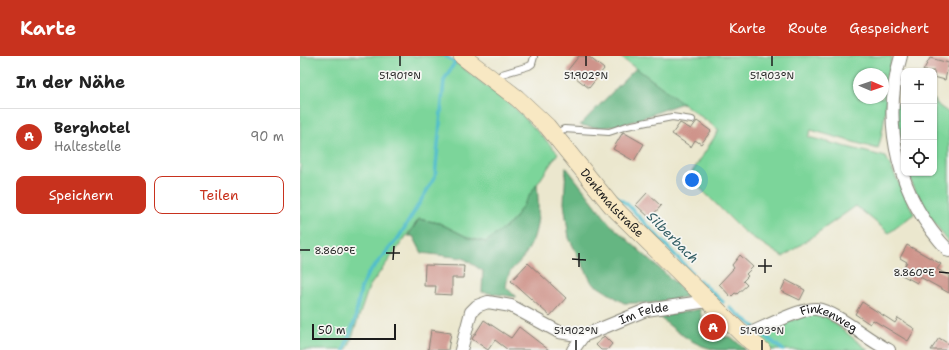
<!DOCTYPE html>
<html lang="de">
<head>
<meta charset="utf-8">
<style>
	:root { --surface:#fff; --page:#f6f6f6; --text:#222; --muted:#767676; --line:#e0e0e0; --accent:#c8321e }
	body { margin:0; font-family:"Shantell Sans",sans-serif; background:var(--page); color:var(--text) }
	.controls { position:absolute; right:12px; top:12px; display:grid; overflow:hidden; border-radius:8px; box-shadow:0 1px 3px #0004 }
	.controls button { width:36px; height:36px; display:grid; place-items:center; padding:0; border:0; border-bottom:1px solid var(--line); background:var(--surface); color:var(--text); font:20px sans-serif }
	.compass { position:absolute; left:553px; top:12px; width:36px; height:36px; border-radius:50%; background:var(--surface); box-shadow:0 1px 3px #0004; rotate:92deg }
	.scale { position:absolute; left:12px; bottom:10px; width:84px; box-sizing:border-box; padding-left:4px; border:2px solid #1c1c1c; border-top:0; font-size:11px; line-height:14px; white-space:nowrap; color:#1c1c1c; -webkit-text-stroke:3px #f6f6f2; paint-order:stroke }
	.you { position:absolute; left:392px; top:124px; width:14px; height:14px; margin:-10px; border:3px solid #fff; border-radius:50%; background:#1a73e8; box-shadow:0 0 0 6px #1a73e833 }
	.badge { display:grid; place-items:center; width:26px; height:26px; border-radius:50%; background:var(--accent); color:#fff; font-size:13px; font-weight:700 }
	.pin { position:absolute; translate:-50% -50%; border:2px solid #fff; box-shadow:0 1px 4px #0006 }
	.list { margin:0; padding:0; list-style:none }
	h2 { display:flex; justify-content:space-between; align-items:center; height:52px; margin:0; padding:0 16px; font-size:17px }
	h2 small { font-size:13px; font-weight:400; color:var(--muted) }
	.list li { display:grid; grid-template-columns:26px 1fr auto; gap:12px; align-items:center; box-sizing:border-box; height:56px; padding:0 16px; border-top:1px solid var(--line) }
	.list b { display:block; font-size:15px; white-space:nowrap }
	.list p { margin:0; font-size:13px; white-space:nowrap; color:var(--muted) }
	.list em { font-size:13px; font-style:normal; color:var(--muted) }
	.actions { display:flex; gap:8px; padding:12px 16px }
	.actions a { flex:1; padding:9px 0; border:1px solid var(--accent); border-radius:8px; text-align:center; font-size:14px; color:var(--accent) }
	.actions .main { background:var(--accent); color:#fff }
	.icon { flex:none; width:22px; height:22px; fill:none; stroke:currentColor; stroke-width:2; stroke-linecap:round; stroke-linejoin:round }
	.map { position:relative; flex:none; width:649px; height:294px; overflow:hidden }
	header { display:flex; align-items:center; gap:24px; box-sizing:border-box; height:56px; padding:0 20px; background:var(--accent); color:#fff }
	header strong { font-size:19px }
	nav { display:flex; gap:22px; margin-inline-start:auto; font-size:14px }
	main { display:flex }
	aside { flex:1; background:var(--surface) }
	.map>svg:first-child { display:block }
	.green { fill:#7cd59a; stroke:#4c785b; fill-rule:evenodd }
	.forest { fill:#65b682; stroke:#40694f }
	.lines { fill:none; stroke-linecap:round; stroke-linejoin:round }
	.stream { stroke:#51bdcc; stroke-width:3.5 }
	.building { fill:#cf948b }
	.lane-casing { stroke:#848275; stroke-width:8 }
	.street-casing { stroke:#848275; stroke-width:14 }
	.secondary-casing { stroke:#848275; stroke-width:18 }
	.lane { stroke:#fff; stroke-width:6 }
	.street { stroke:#fff; stroke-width:12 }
	.secondary { stroke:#f8e8c3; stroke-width:17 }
	.ticks { fill:none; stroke:#1c1c1c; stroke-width:1.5 }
	.labels { text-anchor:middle; stroke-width:3.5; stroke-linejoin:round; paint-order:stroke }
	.street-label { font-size:12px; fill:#1c1c1c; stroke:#f6f6f2 }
	.water-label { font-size:13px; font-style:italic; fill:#315c62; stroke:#f6f6f2 }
	.ticks-label { font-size:10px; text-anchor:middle; fill:#1c1c1c; stroke:#f6f6f2; stroke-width:3.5; stroke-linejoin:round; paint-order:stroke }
</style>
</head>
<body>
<header>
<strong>Karte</strong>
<nav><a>Karte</a><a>Route</a><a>Gespeichert</a></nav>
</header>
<main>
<aside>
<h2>In der Nähe<small></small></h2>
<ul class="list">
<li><span class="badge">A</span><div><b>Berghotel</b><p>Haltestelle</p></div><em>90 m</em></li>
</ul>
<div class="actions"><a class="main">Speichern</a><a>Teilen</a></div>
</aside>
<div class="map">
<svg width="649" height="294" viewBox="0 0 649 294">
	<rect width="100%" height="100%" fill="#f6f6f2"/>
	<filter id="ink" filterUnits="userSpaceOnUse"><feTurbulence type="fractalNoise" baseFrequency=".025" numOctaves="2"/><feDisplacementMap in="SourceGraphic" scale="8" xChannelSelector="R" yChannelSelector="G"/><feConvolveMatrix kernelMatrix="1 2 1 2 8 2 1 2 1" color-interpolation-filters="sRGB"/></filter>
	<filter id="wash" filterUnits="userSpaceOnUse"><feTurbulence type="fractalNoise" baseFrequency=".012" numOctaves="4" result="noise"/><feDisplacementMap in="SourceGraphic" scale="16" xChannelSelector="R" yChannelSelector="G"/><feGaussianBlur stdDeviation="0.9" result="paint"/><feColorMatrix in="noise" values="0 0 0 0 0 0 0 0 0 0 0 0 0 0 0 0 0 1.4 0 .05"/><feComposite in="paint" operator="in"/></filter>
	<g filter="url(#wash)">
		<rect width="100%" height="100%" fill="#ebe7ce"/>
		<g class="green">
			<path d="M0,0h144l11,6 60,46 43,45 -46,69 -26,20 -17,-4 -30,-15 -20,-4 -50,68 -20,59 -3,4h-46v-183l2,-1 -2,-2z"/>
			<path d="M319,0h273c-6,31 -5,63 -14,93l-67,-19 -3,7 78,20 28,57 -25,19 -33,-27 -73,51 -40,-26 -54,-54 30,-47zM559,18h24v24h-24z"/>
			<path d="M634,43l5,7 10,7v130l-25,-35 -17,-35h27z"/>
			<path d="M604,47v60l-9,-59z"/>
			<path d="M523,258l45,36h-98l-19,-13 55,-22z"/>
		</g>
		<g class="forest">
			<path d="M336,12l47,35c-36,11 -64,31 -103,22z"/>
			<path d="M266,111l44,57 80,72 -39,7h-27l-32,-20 -23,-45 -5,-35z"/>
			<path d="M237,128c2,25 3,48 -11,69 -10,17 -17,11 -20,34l10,10 -34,-5 1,-21 -20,-13 -41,-5 -9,-17h-5l11,-17 20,4 30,15 17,4 26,-20z"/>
			<path d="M400,253l2,14 18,14h11l15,13c-9,0 -19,0 -28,0 -23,-3 -42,-19 -59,-33z"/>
		</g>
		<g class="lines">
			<g class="stream">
				<path d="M311,137l17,12 64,68"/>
				<path d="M399,224l24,22"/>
				<path d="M430,252l26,20"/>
				<path d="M460,276l23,18"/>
				<path d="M44,294l11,-30 6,-32 6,-13 32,-38 36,-60 9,-97 11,-18 -10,-6"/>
			</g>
		</g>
		<g id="blocks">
			<g class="building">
				<path d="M279,0h9l16,13 -15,19 -22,-17z"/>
				<path d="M630,2l19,5 -4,17 -11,-3v-6h-11z"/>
				<path d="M397,65l14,10 -10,13 -6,-4 -4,7 -19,-13 8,-11 11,6z"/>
				<path d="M323,76l21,12 -10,17 -21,-12z"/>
				<path d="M347,137l14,13 -11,12 -14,-13z"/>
				<path d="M607,189l34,19 -4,5 12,7v17l-29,-16 -3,6 -17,-9 7,-12 -7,-4z"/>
				<path d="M440,199l13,12 -7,7 2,2 -5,5 4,4 -10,9 -2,-1 -4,4 -12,-13 15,-16 -2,-3z"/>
				<path d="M228,207l38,35 -16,18 -39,-35z"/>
				<path d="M125,209l39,1 -1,12h-11v17l-17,-1 1,-8h-12z"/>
				<path d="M486,224l19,10 -5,10 -19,-9z"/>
				<path d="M562,246l27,17 6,4 3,-5 17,11 -7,12 -35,-21 -3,4 -15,-10z"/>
				<path d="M184,264l27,18 8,-11 30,23h-41l-13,-10 -7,10 -16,-11z"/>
				<path d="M131,274l20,3 -3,17h-20z"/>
				<path d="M304,280l8,8 -5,6h-6l-5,-5z"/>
				<path d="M639,282l10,6v6h-18z"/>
			</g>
		</g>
	</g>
	<g filter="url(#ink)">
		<use href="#blocks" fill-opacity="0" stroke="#848275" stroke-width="1"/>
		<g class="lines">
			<defs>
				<g id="lane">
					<path d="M196,24l6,-6 27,-8 3,-2 2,-7"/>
					<path d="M255,78l9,-5 45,3 18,-6 45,-9 20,3"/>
				</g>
				<g id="street">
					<path d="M601,0c-21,69 -2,143 48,195"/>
					<path id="s1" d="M444,280c15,-6 58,-29 72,-27 22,3 51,31 73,41"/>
					<path id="s2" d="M161,294l10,-38 6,-6 11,-4 23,4 48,26 24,4 63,-26 62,-9"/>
					<path d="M273,294l10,-14"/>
				</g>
				<g id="secondary">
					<path id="s3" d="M162,0l55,42 30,28 64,79 133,131 18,14"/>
				</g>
			</defs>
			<use href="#lane" class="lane-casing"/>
			<use href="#street" class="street-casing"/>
			<use href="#secondary" class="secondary-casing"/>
			<use href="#lane" class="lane"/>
			<use href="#street" class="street"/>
			<use href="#secondary" class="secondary"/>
		</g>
	</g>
	<path class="ticks" d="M100,10v-10M286,10v-10M472,10v-10M0,194h10M86,197h14M272,203l14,1M93,204l1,-14M458,210h14M279,211v-14M639,216l10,1M465,217v-14M276,294v-10M462,294v-10"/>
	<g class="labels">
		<g class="street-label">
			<text dy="4" stroke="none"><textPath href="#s3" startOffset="211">Denkmalstraße</textPath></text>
			<text dy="4" stroke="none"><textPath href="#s2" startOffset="227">Im Felde</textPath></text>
			<text dy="4" stroke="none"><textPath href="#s1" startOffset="92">Finkenweg</textPath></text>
		</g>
		<g class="water-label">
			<text transform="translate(373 181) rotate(45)" y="5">Silberbach</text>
		</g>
	</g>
	<g class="ticks-label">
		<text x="100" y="23">51.901°N</text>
		<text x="286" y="23">51.902°N</text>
		<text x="472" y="23">51.903°N</text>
		<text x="35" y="198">8.860°E</text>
		<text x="614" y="220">8.860°E</text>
		<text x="276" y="278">51.902°N</text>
		<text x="462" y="278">51.903°N</text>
	</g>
</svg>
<div class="controls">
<button>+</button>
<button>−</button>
<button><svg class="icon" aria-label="locate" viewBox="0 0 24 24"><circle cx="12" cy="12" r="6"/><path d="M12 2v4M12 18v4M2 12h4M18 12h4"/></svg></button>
</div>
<svg class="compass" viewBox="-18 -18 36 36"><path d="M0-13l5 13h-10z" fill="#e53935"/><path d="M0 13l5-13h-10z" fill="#767676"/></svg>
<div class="scale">50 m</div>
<div class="you"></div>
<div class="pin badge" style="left:413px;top:271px">A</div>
</div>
</main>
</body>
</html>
